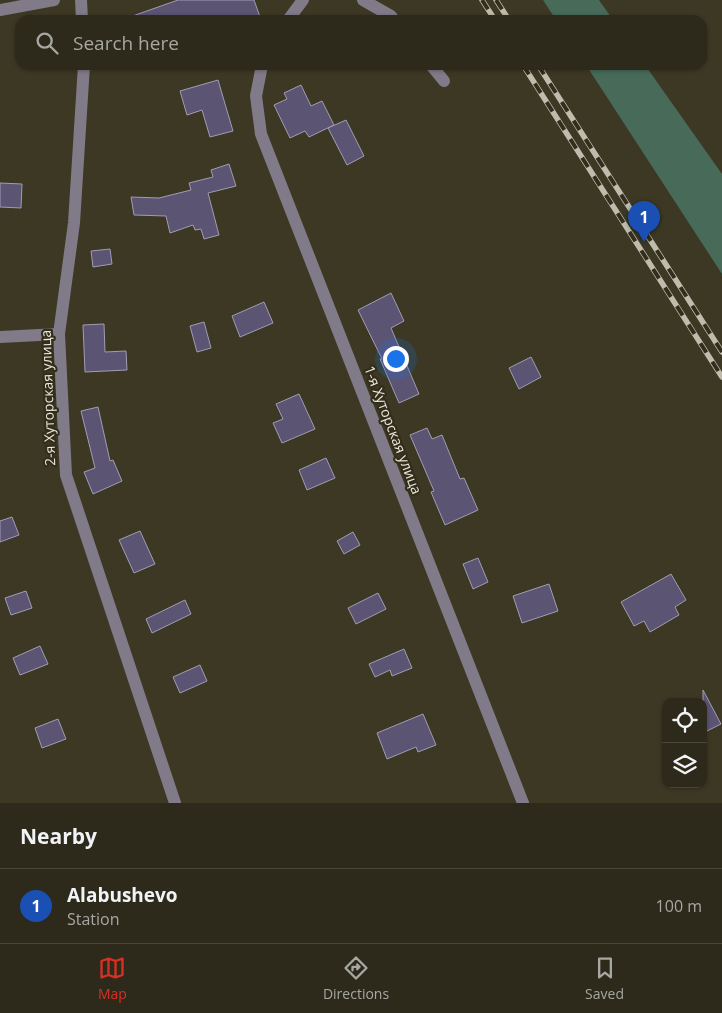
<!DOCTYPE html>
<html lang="en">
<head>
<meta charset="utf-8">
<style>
	:root { --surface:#2d2a1b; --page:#393628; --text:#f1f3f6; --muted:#a7a7a3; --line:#48463a; --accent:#d93025 }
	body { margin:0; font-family:"Open Sans",sans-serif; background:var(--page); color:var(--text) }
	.controls { position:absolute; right:15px; bottom:15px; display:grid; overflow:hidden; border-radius:10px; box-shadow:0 1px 4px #0004 }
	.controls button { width:45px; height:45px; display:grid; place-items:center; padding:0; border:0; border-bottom:1px solid var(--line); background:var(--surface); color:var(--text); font:25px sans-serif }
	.you { position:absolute; left:395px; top:358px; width:18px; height:18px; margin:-12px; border:4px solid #fff; border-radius:50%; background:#1a73e8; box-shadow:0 0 0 8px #1a73e833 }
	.badge { display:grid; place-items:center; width:32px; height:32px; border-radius:50%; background:var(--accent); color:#fff; font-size:16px; font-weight:700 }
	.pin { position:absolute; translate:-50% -41px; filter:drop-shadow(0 1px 2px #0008) }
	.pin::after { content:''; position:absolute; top:26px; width:18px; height:15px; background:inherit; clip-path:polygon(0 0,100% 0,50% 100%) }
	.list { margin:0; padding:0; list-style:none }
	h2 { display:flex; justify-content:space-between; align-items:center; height:65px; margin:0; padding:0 20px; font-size:21px }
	h2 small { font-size:16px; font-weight:400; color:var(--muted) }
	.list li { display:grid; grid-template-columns:32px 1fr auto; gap:15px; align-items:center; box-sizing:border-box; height:75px; padding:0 20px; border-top:1px solid var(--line) }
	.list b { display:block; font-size:19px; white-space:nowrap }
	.list p { margin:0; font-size:16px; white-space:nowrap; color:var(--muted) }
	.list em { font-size:16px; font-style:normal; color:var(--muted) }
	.icon { flex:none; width:28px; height:28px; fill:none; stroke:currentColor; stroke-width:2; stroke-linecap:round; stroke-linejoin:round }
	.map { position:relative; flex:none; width:722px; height:803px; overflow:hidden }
	.search { position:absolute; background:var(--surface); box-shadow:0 1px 4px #0004; left:15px; right:15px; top:15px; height:55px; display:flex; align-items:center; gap:12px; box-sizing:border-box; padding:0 18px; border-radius:15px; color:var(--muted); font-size:19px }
	.sheet { height:140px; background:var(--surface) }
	nav { display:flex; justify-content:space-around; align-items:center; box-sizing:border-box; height:70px; border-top:1px solid var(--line); background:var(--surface); font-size:14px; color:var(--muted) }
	nav a { display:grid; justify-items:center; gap:2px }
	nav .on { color:var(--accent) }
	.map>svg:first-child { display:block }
	.green { fill:#476a59 }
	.building { fill:#5b5473; stroke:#a19db3 }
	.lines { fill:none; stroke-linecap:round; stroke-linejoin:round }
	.minor { stroke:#817a88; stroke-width:12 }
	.rail-casing { stroke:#bfbcae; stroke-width:5.5 }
	.rail { stroke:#322e1b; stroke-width:4; stroke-dasharray:11; stroke-linecap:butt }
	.labels { text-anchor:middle; stroke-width:4.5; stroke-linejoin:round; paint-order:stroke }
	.street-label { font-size:14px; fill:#ebe8dc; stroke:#322e1b }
</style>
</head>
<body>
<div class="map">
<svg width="722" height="803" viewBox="0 0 722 803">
	<rect width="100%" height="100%" fill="#3c3824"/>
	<g class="green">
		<path d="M543,0h56l14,20h-57z"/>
		<path d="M586,65h59l77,109v100z"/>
	</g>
	<g class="building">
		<path d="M178,0h76l6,17 -8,3h-125v-2z"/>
		<path d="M218,80l15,51 -23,6 -8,-27 -15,5 -7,-24z"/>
		<path d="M301,85l10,21 11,-5 12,24 -25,12 -4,-6 -15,7 -16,-33 13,-6 -3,-6z"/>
		<path d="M346,120l18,36 -17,9 -19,-37z"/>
		<path d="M229,164l7,22 -28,7 11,42 -15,4 -3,-10 -6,1 -2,-5 -23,8 -4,-17 -32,-1 -3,-18 28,1 32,-8 -2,-7 24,-6 -2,-7z"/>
		<path d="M0,183l22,1 -1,24 -21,-1z"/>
		<path d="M110,249l2,15 -19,3 -2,-16z"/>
		<path d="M391,293l13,28 -13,7 28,66 -20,9 -19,-44h2l-24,-49z"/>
		<path d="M264,302l9,21 -33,14 -8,-21z"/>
		<path d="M204,322l7,26 -14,4 -7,-26z"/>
		<path d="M104,324l1,28 21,-1 1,19 -42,2 -2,-47z"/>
		<path d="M531,357l10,20 -22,12 -10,-21z"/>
		<path d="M299,394l16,35 -33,14 -9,-20 10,-4 -7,-15z"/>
		<path d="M98,407l12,54 3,-1 9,21 -29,13 -9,-22 11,-4 -14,-57z"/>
		<path d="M427,428l5,11 10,-4 18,44 4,-1 14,32 -33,15 -14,-33 3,-1 -24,-56z"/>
		<path d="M326,458l9,20 -28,12 -8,-20z"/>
		<path d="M12,517l7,18 -19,7v-21z"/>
		<path d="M140,531l15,33 -21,9 -15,-33z"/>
		<path d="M353,532l7,13 -16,9 -7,-13z"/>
		<path d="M478,558l10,24 -15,7 -10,-25z"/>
		<path d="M671,574l15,26 -11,7 4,8 -29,17 -6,-11 -10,5 -13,-24z"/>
		<path d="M549,584l9,27 -36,12 -9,-27z"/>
		<path d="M26,591l6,17 -21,7 -6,-17z"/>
		<path d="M378,593l8,16 -30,15 -8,-16z"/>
		<path d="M185,600l6,14 -39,19 -6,-14z"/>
		<path d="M40,646l8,18 -28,11 -7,-17z"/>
		<path d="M404,649l8,19 -20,8 -2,-6 -15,7 -6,-13z"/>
		<path d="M200,665l7,16 -27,12 -7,-16z"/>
		<path d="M703,690l18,34 -18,9z"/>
		<path d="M423,714l13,31 -18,7 -2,-5 -29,12 -10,-26z"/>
		<path d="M58,719l8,20 -24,9 -7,-20z"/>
	</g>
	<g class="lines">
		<g class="minor">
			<path d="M81,0l1,20"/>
			<path d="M363,0l28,16 3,4"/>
			<path d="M0,10l54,-10"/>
			<path d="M288,20l15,-20"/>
			<path d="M84,65l-10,158 -15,111 7,141 109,328"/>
			<path d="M262,65l-6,31 5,38 262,669"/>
			<path d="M431,65l13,16"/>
			<path d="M0,337l59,-3"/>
		</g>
		<defs>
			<g id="rail">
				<path d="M482,0l13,20"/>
				<path d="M496,0l13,20"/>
				<path d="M523,65l199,312"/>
				<path d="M538,65l184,287"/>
			</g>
		</defs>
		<use href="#rail" class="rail-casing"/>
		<use href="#rail" class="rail"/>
	</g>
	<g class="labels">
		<g class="street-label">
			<text transform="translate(48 398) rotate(-92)" y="5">2-я Хуторская улица</text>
			<text transform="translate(393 430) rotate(69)" y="5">1-я Хуторская улица</text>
		</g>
	</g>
</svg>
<div class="controls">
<button><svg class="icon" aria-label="locate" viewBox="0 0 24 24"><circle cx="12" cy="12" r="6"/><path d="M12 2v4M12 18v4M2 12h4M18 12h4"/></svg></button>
<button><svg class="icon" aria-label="layers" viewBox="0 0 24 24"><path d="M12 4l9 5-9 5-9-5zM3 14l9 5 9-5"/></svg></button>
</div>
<div class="you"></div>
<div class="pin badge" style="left:644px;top:242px;background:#1a4fb4">1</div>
<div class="search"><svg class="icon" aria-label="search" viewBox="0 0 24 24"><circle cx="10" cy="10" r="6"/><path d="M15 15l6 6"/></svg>Search here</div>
</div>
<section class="sheet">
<h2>Nearby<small></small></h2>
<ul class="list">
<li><span class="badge" style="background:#1a4fb4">1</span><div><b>Alabushevo</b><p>Station</p></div><em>100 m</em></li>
</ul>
</section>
<nav>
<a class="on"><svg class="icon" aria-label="map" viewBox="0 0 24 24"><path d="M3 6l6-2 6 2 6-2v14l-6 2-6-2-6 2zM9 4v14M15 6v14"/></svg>Map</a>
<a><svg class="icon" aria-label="directions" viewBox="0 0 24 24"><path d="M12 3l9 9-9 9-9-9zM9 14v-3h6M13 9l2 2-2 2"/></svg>Directions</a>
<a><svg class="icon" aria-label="saved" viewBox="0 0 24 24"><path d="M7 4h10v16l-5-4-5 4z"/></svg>Saved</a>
</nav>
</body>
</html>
